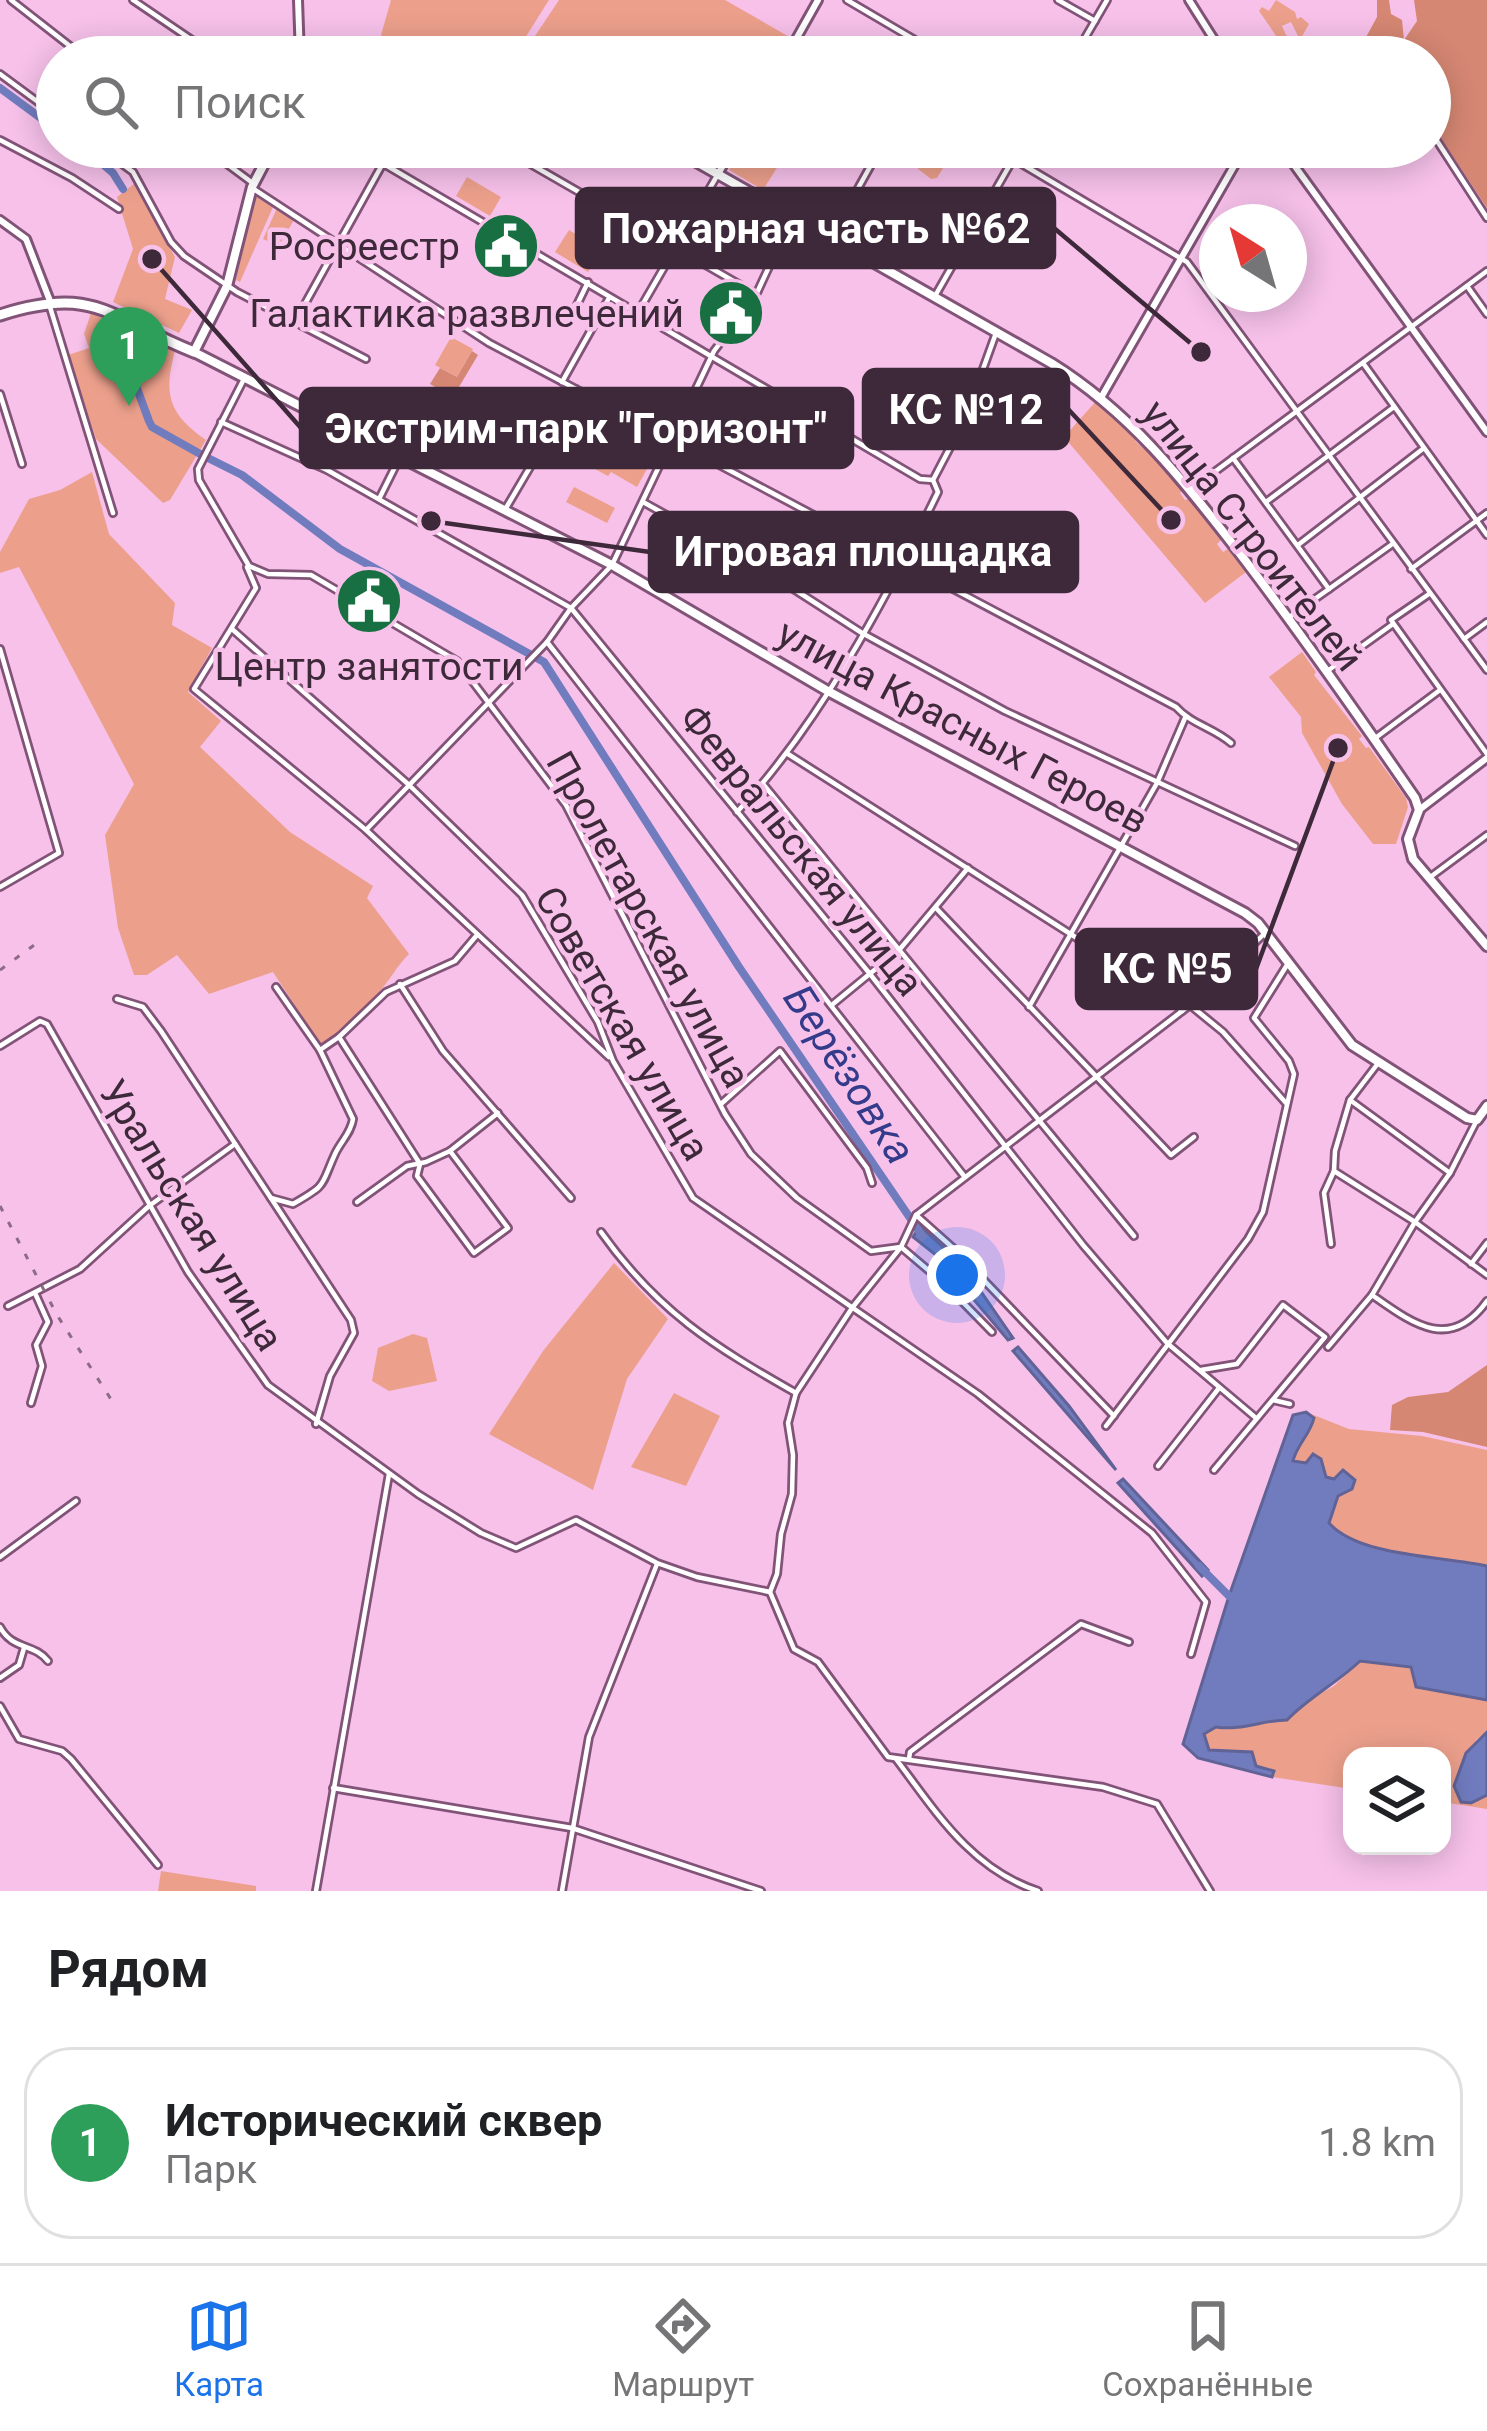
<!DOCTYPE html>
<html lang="ru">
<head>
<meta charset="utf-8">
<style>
	:root { --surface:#fff; --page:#f6f6f6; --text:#202124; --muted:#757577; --line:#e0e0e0; --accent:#1a73e8 }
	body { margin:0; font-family:Roboto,sans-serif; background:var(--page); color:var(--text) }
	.controls { position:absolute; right:36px; bottom:36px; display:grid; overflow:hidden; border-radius:24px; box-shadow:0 6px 30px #0003 }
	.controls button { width:108px; height:108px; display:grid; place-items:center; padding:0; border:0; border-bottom:3px solid var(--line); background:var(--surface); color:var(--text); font:60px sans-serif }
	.compass { position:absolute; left:1199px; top:204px; width:108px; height:108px; border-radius:50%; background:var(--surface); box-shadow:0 6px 30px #0003; rotate:323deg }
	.you { position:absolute; left:957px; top:1275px; width:42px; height:42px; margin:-30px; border:9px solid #fff; border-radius:50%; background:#1a73e8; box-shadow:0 0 0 18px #1a73e833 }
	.badge { display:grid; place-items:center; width:78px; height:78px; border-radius:50%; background:var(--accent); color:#fff; font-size:39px; font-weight:700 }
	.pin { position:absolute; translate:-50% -99px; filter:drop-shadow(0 3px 6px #0008) }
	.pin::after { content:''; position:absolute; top:63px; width:42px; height:36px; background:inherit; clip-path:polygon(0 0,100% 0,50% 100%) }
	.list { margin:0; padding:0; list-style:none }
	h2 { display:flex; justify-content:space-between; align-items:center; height:156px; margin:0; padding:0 48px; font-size:51px }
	h2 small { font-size:39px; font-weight:400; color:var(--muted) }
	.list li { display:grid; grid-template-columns:78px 1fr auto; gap:36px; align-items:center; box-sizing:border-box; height:192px; margin:0 24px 24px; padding:0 24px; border:3px solid var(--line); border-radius:48px }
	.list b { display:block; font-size:45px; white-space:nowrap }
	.list p { margin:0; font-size:39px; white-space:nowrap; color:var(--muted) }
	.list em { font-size:39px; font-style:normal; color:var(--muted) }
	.icon { flex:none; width:66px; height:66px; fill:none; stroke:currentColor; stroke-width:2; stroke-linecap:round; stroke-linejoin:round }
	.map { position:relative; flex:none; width:1487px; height:1891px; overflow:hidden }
	.search { position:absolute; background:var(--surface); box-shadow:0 6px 30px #0003; left:36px; right:36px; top:36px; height:132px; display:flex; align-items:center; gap:30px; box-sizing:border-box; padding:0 42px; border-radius:66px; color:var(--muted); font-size:45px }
	.sheet { height:372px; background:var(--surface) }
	nav { display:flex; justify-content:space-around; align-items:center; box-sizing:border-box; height:168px; border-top:3px solid var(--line); background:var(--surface); font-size:33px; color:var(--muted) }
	nav a { display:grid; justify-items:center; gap:6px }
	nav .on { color:var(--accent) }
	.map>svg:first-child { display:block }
	.green { fill:#eca08c }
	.forest { fill:#d58773 }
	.water { fill:#707cbe; stroke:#616396; stroke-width:3 }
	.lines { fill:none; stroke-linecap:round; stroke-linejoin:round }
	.river { stroke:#707cbe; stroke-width:8 }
	.minor-casing { stroke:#815377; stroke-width:10 }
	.tertiary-casing { stroke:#815377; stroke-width:12 }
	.secondary-casing { stroke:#815377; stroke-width:14 }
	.primary-casing { stroke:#815377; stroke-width:15 }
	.minor { stroke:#fff; stroke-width:4.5 }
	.tertiary { stroke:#fff; stroke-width:6 }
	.secondary { stroke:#fff; stroke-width:8 }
	.primary { stroke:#fff; stroke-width:9 }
	.rail { stroke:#8d6a85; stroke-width:3; stroke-dasharray:6 12; stroke-linecap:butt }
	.labels { text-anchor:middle; stroke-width:9; stroke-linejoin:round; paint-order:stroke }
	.poi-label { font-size:39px; fill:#3d2939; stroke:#f7c1ea; text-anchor:end }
	.street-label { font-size:39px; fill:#3d2939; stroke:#f7c1ea }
	.water-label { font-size:42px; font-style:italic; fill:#343b8a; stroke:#f7c1ea }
	.leader { fill:none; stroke:#3d2939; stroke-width:4.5 }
	.callout-dot { fill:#3d2939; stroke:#f7c1ea; stroke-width:4.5 }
	.callout { fill:#3d2939; stroke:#3d2939; stroke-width:4.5 }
	.callout-label { font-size:42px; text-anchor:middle; font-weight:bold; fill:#fff }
</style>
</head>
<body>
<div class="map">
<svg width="1487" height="1891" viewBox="0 0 1487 1891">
	<rect width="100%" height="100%" fill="#f7c1ea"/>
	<g class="green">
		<path d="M391,0h158l-36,57h-113l-19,-22z"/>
		<path d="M559,0h166l68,39 -11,18h-261z"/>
		<path d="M1276,0l19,12 2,7 4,-2 8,7 -9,16 -9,-18 -9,4 11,24 -3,6 -31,-45 3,-4 7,4z"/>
		<path d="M743,147h29l13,8 -22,35 -34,-20z"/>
		<path d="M929,147l26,1 -18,30 -6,1 -13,-10z"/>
		<path d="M467,177l34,20 -11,19 -34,-20z"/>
		<path d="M134,184l41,73 -10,42 27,11 -13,23 -66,-31 20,-53 -16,-52z"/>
		<path d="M255,196l18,11 -33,75 -4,-2z"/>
		<path d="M277,208l17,12 -15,26 -16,-7z"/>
		<path d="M569,230l33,20 -14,22 -33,-20z"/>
		<path d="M91,313l84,38c-12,44 -6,63 31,89l-36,60 -7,3 -67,-64 -28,-84 21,-7 -5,-14z"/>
		<path d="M451,337l22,12 -16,28 -22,-12z"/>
		<path d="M1098,399l42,38 -5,4 9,8 7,-4 33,45 -4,3 5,7 5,-2 31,42 -4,4 6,8 5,-3 18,23 -41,31 -141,-166z"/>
		<path d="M603,451l13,8 4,-5 27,15 -10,18 -26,-15 -3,4 -15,-8z"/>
		<path d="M92,472l17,62 66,69 -3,22 40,23 -24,44 33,29 -21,26 90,85 83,54 -6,12 42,56c-13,13 -19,26 -30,38 -17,20 -37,38 -58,53l-48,-73 -64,22 -32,-39 -30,20h-13l-16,-47 -13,-93 29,-51 -115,-217 -19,6v-21l29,-53 31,-9z"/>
		<path d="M574,487l41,21 -8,15 -41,-21z"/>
		<path d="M1302,652l14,20 -2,3 48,61 -3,3 7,9 3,-1 37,51 2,9 -12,37h-23l-31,-40 -40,-71 -1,-16 -32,-40z"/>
		<path d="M614,1263l54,56 -41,60 -34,111 -104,-56 54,-83z"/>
		<path d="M413,1334l14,4 10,43 -48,10 -17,-10 6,-33z"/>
		<path d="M674,1393l46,23 -34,70 -55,-19z"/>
		<path d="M1306,1412l43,17 73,7 65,14v116c-44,-10 -127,-9 -158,-43l9,-27 14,-7 -26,-12 -12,-23 -8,9 -8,2 -5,-4c4,-17 17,-26 21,-43z"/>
		<path d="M1360,1661l51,6 76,33v32l-11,8 1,57 10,-2v14l-45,-7v-46h-90v33l-80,-12 1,-7 -17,-4 -4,-14 -44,-2 -5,-16 13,-7 13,2 58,-9 18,-18 29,-16z"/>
		<path d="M161,1871l95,15v5h-98z"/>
	</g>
	<g class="forest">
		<path d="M1377,0h12l2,14 11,6 2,20 13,-19 -3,-21h73v208l-57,-86v-65h-31l-34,-18 12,-22z"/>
		<path d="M472,351l6,4 -25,42 -23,-13 10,-16 17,9z"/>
		<path d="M1487,1365v82l-64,-15 -33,-2 2,-25 16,-8 40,-5z"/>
	</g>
	<g class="water">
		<path d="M920,1226l44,41 49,71 -5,2 -72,-85 -23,-18z"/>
		<path d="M1018,1347l51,59 47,64 -103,-119z"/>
		<path d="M1306,1412l8,6c-4,17 -17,26 -21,43l13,2 7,-9 8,5 5,18 8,2 9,-9 12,10 -3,9 -14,7 -9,27c30,34 114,33 158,43v134l-71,-13 -5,-20 -51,-6c-23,22 -51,36 -73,59 -24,0 -46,11 -71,7l-12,7 5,16 43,2 4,14 18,5 -2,6 -74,-19 -15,-14 46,-148 64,-181z"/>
		<path d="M1123,1479l85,91 -6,6 -84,-93z"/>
		<path d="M1487,1732v63l-16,8 -10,-1 -7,-16 12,-33z"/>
	</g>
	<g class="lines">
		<g class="river">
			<path d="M0,88l57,42"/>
			<path d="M83,147l30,26 10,16"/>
			<path d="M149,341l-17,34 17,46 3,6 50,28"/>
			<path d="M204,456l38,19 98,74 204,113 195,305 182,267"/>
			<path d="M1199,1566l30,30 9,2"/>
		</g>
		<defs>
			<g id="minor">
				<path d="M11,0l73,57"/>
				<path d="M133,0l84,57"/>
				<path d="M847,0l97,57"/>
				<path d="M1058,0l37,21"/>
				<path d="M1074,57l33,-57"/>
				<path d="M0,74l57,42"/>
				<path d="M1430,130l57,88"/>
				<path d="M0,140l72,38 47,31"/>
				<path d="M99,147l34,25 38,70 13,14 53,36 129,67"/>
				<path d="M204,147l50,37"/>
				<path d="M355,147l565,332 13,1"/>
				<path d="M501,147l255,147"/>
				<path d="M993,147l194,115 300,408"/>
				<path d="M252,188l237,155 687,364c15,17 38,21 55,36"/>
				<path d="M831,237l50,-90"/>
				<path d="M1467,286l20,28"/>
				<path d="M935,296l85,-149"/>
				<path d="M50,307l63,206"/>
				<path d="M576,307l12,-25"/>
				<path d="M637,314l81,-140"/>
				<path d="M296,320l96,-173"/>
				<path d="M1363,363l124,172"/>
				<path d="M245,377l-47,92 1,11 50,86 19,8 43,1 146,86 109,144 159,309 26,40 46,44 74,53 30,-4 46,39 45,46"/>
				<path d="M562,382l47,-84"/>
				<path d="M0,394l22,70"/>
				<path d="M221,422l106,48 244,138 299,366 213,271 84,98 89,75"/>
				<path d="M1233,458l96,131"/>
				<path d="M1190,490l297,-219"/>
				<path d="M379,499l21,-42"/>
				<path d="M643,502l110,61 109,70 143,78 290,135"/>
				<path d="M1266,502l128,-95"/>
				<path d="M506,508l70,-119"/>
				<path d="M1298,545l126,-97"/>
				<path d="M247,567l9,21 -62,101 172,141 243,227"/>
				<path d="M1411,569l76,-56"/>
				<path d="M1429,594l-38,26 96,134"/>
				<path d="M1288,618l103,-73"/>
				<path d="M232,629l176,155 114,111 76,127 15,39 80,137 285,196 174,139 54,69 -15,52"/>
				<path d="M1464,639l23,-17"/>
				<path d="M547,642l417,534"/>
				<path d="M0,649l59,204 -59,34"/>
				<path d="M1326,672l67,-48"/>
				<path d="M1374,739l66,-49"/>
				<path d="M788,754l383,244 11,13"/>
				<path d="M763,784l371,452"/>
				<path d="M737,812c81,-86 149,-213 201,-320l-5,-12 32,-61 31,-86"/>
				<path d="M366,830l181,-188 24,-34 41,-43 102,-214 41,-54 37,-80"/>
				<path d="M1429,878l58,-43"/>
				<path d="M936,908l235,247 23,-18"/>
				<path d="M400,984l43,67 128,147"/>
				<path d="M117,999l26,8 18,24 190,289 3,13 -24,43 -14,48"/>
				<path d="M833,1004l67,-55 68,-81"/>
				<path d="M1190,1005l33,27 63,71"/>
				<path d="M1029,1007l128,-224 28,-65"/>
				<path d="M339,1037l81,127"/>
				<path d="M0,1046l40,-25 7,3 141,248 80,113 150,109 63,39 35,15 60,-28 81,43 40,14 73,15"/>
				<path d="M320,1050l19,-13 47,-45 69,-31 22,-26"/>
				<path d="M1350,1100l100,73"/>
				<path d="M721,1104l59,-53 87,117 5,15"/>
				<path d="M420,1164l-3,12 57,77 34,-25 -58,-77"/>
				<path d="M1334,1171l81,51 72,53"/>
				<path d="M271,1198l22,6c35,-20 27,-17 42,-50 6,-13 16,-21 18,-35l-33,-69 -44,-63"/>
				<path d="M357,1202l50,-36 19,-4 24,-11 48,-38"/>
				<path d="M916,1215l37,33 161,168"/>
				<path d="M601,1232c56,79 112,114 195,161"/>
				<path d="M1331,1244l-7,-51 10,-22 1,-20 15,-51 29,-38"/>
				<path d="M1471,1264l16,-21"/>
				<path d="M1372,1295c40,28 78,58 115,6"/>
				<path d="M8,1306l72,-37 69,-63 86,-62"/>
				<path d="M1328,1347l44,-52 43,-73 35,-49 27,-53"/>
				<path d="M1201,1370l36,-6 46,-59 42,32 -111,133"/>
				<path d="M1273,1400l17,4"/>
				<path d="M31,1403l11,-37 -6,-21 12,-23 -13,-29"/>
				<path d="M1106,1426l142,-187 15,-27 31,-138 -5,-13 -35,-43 33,-53"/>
				<path d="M1158,1466l61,-78"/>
				<path d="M0,1557l76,-56"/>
				<path d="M0,1627c12,23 34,16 48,34"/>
				<path d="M0,1678l19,-13 5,-17"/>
				<path d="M0,1706l19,33 43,12 9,8 87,106"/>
				<path d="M896,1759c40,53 75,110 142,132"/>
				<path d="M909,1759l1,-7 171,-128 48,18"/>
				<path d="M333,1788l239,40 189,63"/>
				<path d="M316,1891l73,-417"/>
				<path d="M562,1891l27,-154 68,-173"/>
				<path d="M1210,1891l-53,-87 -54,-17 -215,-30 -70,-95 -24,-13 -24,-57 7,-18 4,-40 11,-40 1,-39 -5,-32 8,-30 56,-85 49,-61 15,-32 274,-210 73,-70"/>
			</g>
			<g id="tertiary">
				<path d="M298,0l2,57"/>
				<path d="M1189,0l36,57"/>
				<path d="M786,57l32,-57"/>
				<path d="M1281,147l206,285"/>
				<path d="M718,174l16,-27"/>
				<path d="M0,220l26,19 24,62"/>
				<path d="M1102,396l143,-249"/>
				<path d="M1419,810l68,-52"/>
			</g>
			<g id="secondary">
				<path d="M273,147l-21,40 -25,99 -33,66 418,213 214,125 419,223 13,10 94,122 115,73 10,2 10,-14"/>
				<path d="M670,147l381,216c79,49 131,116 187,188 62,81 120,164 177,247l4,12 -11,29 5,20 74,87"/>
			</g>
			<path id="primary" d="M0,315c97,-31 110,4 194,37"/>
		</defs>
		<use href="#minor" class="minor-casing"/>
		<use href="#tertiary" class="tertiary-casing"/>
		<use href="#secondary" class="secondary-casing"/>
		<use href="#primary" class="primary-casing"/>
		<use href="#minor" class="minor"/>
		<use href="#tertiary" class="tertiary"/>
		<use href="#secondary" class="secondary"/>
		<use href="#primary" class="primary"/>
		<g class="rail">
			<path d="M0,970l41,-30"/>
			<path d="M0,1206l57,109 57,89"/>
		</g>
	</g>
	<defs>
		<symbol id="civic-disc" viewBox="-11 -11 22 22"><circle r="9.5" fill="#186f42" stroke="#f7c1ea"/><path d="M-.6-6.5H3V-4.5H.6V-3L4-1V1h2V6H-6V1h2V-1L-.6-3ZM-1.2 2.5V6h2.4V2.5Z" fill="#fff"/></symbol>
	</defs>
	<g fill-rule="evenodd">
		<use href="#civic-disc" x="468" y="208" width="76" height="76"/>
		<use href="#civic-disc" x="693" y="275" width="76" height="76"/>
		<use href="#civic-disc" x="331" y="563" width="76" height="76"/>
	</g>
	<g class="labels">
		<g class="poi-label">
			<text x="460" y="260">Росреестр</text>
			<text x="684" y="327">Галактика развлечений</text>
			<text x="369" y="680" text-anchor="middle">Центр занятости</text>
		</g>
		<g class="street-label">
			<text transform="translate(1253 535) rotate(52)" y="14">улица Строителей</text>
			<text transform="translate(963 726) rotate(28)" y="14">улица Красных Героев</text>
			<text transform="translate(802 850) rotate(51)" y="14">Февральская улица</text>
			<text transform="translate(649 919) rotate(61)" y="14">Пролетарская улица</text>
			<text transform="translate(623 1023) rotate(60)" y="14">Советская улица</text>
			<text transform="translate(192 1215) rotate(58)" y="14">Уральская улица</text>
		</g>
		<g class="water-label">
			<text transform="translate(850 1074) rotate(57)" y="15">Берёзовка</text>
		</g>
	</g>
	<path class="leader" d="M1201 352L1054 228M1171 520L1068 409M152 259L301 428M431 521L650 552M1338 748L1256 969"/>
	<g class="callout-dot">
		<circle cx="1201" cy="352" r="12"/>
		<circle cx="1171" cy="520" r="12"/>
		<circle cx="152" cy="259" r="12"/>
		<circle cx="431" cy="521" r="12"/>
		<circle cx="1338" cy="748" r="12"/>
	</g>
	<g class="callout">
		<rect x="577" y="189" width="477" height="78" rx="12"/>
		<rect x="864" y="370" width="204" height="78" rx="12"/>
		<rect x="301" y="389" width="551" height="78" rx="12"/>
		<rect x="650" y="513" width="427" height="78" rx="12"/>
		<rect x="1077" y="930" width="179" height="78" rx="12"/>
	</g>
	<g class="callout-label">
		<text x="816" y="243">Пожарная часть №62</text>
		<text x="966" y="424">КС №12</text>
		<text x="576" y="443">Экстрим-парк "Горизонт"</text>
		<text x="863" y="566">Игровая площадка</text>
		<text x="1167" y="983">КС №5</text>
	</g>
</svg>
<div class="controls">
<button><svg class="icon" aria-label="layers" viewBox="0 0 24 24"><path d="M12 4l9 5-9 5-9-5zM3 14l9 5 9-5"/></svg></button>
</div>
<svg class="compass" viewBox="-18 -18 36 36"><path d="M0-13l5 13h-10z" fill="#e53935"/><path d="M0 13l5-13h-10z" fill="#757577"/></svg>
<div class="you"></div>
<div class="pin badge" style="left:129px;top:406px;background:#2e9e5b">1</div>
<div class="search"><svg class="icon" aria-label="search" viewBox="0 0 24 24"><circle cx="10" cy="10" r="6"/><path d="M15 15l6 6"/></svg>Поиск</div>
</div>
<section class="sheet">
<h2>Рядом<small></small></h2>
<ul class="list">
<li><span class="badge" style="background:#2e9e5b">1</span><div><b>Исторический сквер</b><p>Парк</p></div><em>1.8 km</em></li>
</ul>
</section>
<nav>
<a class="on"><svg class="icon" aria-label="map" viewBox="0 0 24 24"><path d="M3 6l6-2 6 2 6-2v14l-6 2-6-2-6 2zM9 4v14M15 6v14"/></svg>Карта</a>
<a><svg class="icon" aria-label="directions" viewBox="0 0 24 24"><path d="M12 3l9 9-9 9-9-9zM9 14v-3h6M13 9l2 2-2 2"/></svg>Маршрут</a>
<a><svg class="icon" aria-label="saved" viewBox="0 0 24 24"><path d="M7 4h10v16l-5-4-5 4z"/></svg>Сохранённые</a>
</nav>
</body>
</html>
